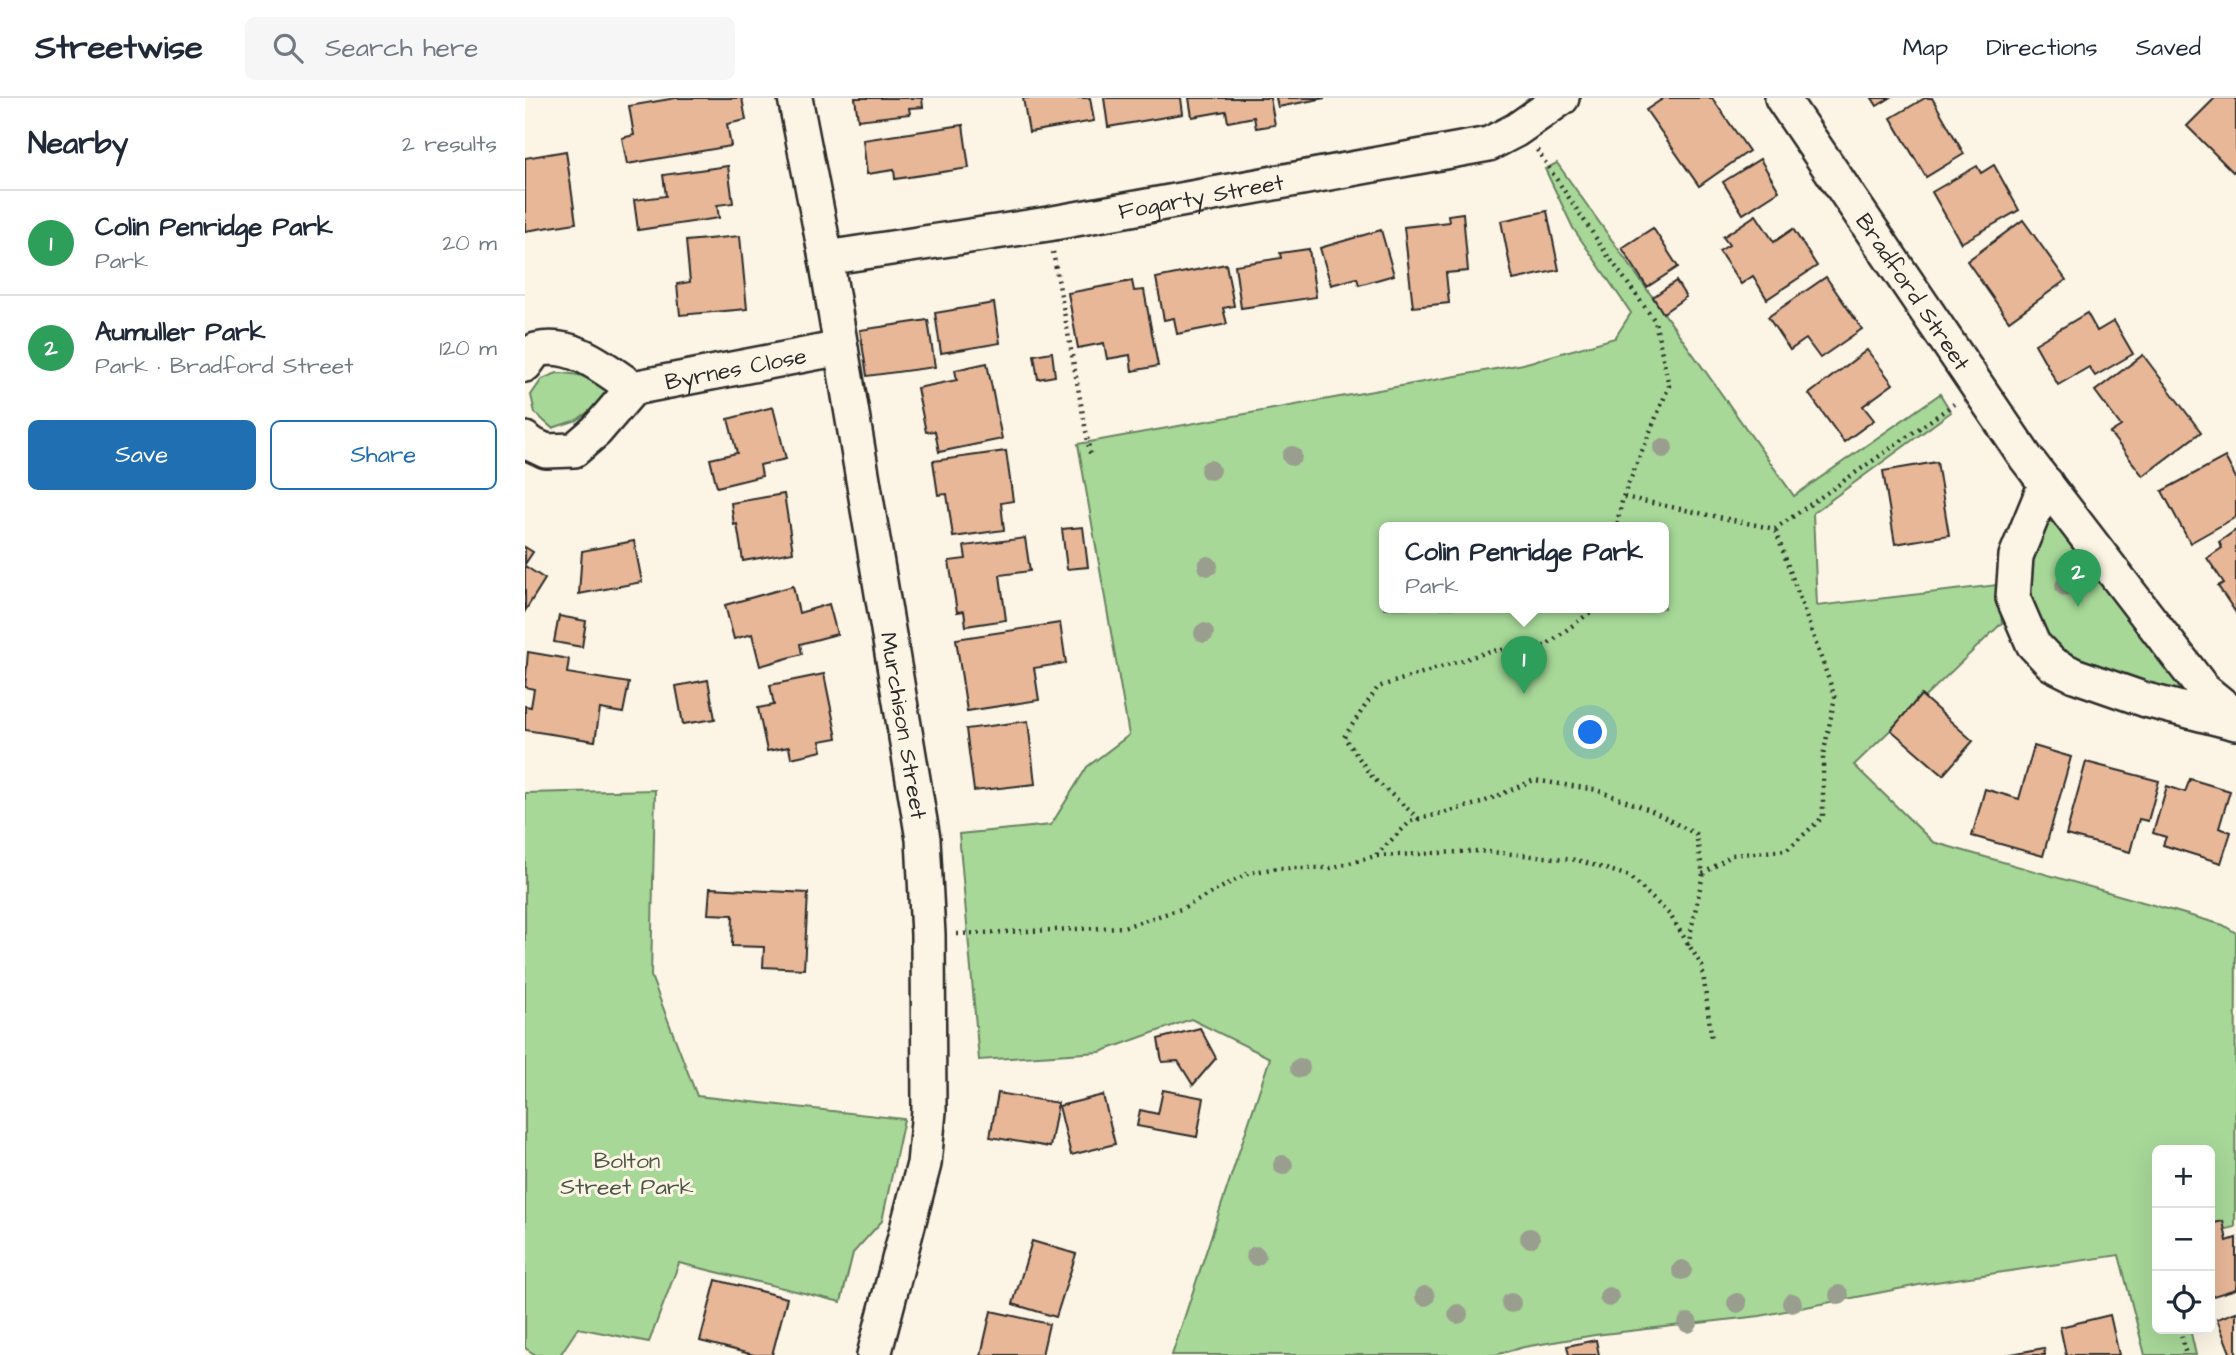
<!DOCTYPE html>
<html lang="en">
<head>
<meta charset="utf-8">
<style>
	:root { --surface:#fff; --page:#f6f6f7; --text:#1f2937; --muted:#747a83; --line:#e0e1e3; --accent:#1f6fb2 }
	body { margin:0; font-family:"Architects Daughter",sans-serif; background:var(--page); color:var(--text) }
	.controls { position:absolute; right:21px; bottom:21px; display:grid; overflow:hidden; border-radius:10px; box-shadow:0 7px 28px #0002 }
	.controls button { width:63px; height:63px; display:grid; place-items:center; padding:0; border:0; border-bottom:2px solid var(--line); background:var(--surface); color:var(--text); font:35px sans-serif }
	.you { position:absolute; left:1066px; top:635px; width:24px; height:24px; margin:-18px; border:5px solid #fff; border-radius:50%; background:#1a73e8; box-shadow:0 0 0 10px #1a73e833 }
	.badge { display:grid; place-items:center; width:46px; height:46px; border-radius:50%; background:var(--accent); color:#fff; font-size:23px; font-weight:700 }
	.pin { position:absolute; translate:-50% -58px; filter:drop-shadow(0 2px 4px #0008) }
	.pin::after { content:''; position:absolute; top:37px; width:24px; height:21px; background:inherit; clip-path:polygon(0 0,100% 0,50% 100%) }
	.popup { position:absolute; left:854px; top:424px; width:290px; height:91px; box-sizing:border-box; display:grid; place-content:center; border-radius:10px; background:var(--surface); filter:drop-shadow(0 2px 5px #0005); font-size:23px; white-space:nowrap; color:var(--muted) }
	.popup b { font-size:26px; color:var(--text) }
	.popup::after { content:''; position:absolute; left:50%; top:100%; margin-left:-14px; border:14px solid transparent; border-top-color:var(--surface) }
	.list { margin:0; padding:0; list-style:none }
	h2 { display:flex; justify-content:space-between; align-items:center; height:91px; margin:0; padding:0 28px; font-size:30px }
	h2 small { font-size:23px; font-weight:400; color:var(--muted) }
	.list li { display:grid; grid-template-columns:46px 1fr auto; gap:21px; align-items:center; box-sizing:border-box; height:105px; padding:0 28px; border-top:2px solid var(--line) }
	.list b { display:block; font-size:26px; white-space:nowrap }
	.list p { margin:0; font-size:23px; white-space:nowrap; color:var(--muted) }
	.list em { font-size:23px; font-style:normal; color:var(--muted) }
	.actions { display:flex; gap:14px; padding:21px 28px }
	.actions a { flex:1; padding:16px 0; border:2px solid var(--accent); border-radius:10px; text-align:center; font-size:24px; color:var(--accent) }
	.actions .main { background:var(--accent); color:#fff }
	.icon { flex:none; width:38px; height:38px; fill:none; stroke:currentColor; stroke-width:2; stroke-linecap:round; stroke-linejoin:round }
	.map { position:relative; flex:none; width:1711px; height:1257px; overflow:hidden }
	header { display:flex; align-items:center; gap:42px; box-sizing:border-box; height:98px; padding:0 35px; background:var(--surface); border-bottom:2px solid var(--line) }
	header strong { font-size:33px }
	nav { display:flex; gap:38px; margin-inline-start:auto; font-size:24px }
	.search { width:490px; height:63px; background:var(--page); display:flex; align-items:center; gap:18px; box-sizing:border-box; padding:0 24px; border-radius:10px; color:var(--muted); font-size:26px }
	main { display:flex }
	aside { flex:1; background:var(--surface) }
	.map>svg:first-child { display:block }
	.green { fill:#a7d898; stroke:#698262; stroke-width:2; fill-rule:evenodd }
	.building { fill:#e7b797; stroke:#2b2b2b; stroke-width:2 }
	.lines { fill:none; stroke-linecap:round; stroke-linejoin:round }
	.minor-casing { stroke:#2b2b2b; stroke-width:38 }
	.path { stroke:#2b2b2b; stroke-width:4.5; stroke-dasharray:2 5; stroke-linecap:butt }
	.minor { stroke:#fcf5e5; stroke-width:33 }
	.tree { fill:#9a9e8e }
	.labels { text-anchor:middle; stroke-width:6; stroke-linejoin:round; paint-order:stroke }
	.street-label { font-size:23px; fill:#2b2b2b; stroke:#fcf5e5 }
	.park-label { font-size:23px; fill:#4a5646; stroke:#fcf5e5 }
</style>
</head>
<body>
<header>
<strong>Streetwise</strong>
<div class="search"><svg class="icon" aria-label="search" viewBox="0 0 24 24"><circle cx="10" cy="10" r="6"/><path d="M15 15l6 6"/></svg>Search here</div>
<nav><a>Map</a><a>Directions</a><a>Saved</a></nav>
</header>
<main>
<aside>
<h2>Nearby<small>2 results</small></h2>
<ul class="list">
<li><span class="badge" style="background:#2e9e5b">1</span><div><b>Colin Penridge Park</b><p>Park</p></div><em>20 m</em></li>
<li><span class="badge" style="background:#2e9e5b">2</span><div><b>Aumuller Park</b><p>Park · Bradford Street</p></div><em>120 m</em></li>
</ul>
<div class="actions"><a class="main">Save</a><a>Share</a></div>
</aside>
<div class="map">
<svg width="1711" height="1257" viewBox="0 0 1711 1257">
	<rect width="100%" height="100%" fill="#fcf5e5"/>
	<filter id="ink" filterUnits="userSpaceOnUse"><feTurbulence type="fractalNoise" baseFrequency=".0143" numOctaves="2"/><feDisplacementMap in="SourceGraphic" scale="14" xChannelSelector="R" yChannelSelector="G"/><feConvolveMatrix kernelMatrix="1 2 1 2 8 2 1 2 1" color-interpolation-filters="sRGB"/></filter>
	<g filter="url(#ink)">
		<g class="green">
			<path d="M1032,65l237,333 146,-102 11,18 -138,101 4,93 180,-21 5,38 -148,142 79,77 290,83 13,8 -1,294 -25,6v-83h-53v179h33l6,26h-51l-26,-100 -190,28 -169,33 -165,19 -71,12 -29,8h-323l98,-297 -79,-39 -91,33 -121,8 -20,-226 92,-9 36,-58 42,-32 -51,-291 445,-80 92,-26 16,-25 -58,-85 -28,-59zM859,430h280v80h-280z"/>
			<path d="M32,275c26,0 34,5 54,22l-34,25 -25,8 -17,-15 -4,-18 11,-16z"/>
			<path d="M1523,409l146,176 -12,24 -93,-31 -59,-51 -7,-72z"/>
			<path d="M130,692l-4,186 46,120 207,23 -22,102 -29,32 -12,49 -162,-39 -30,79 -71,-14 -18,27h-24l-11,-7v-555z"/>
		</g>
		<g class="building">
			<path d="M151,0h66l4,22 -19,4 4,22 -104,18 -5,-26 12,-3 -5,-29z"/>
			<path d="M330,0h67l1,9 -14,1 1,6 -52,6z"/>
			<path d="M498,0h67l4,23 -65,11z"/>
			<path d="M579,0h77l2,16 -75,13z"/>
			<path d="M664,0h81l5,27 -19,3 -2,-11 -26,5 -2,-11 -34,6z"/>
			<path d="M751,0h49l-47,9z"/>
			<path d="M1139,0h48l37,53 -50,35 -53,-76z"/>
			<path d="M1347,0h18l-13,8z"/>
			<path d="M1400,0h7l32,56 -38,23 -35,-59z"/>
			<path d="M1690,0h21v71l-3,3 -46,-46z"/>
			<path d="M438,27l6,43 -74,11 -1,-9 -27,4 -4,-34z"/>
			<path d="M41,53l10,72 -51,8v-73z"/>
			<path d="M1235,61l19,32 -36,23 -20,-32z"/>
			<path d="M1469,67l25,45 -58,33 -29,-51 45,-26 4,7z"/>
			<path d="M203,68l5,37 -16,2 2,13 -81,12 -4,-30 32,-4 -3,-21z"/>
			<path d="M1022,113l12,59 -46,10 -12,-59z"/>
			<path d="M938,115l5,58 -22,2 3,30 -36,4 -9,-80 45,-5 -1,-7z"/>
			<path d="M1231,117l18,27 19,-13 24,37 -50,33 -14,-23 -12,8 -22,-33 10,-6 -6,-8z"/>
			<path d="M1498,122l43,60 -57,41 -42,-60z"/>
			<path d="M1128,130l25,39 -31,20 -25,-39z"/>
			<path d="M856,132l13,45 -35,10 -2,-7 -26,7 -11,-37z"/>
			<path d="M215,138l7,73 -67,6 -3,-31 13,-2 -4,-41z"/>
			<path d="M784,151l7,48 -75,11 -6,-43 46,-7 -1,-5z"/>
			<path d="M701,166l8,42 -11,2 4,16 -50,10 -3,-16 -10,2 -8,-42z"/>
			<path d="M1301,179l36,52 -42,29 -14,-19 -16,11 -22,-33z"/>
			<path d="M607,183l2,10 10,-1 14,76 -26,5 -2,-16 -23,4 -3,-16 -26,5 -10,-55z"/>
			<path d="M1151,183l10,16 -23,16 -10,-16z"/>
			<path d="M469,205l6,40 -59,10 -6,-40z"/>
			<path d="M1562,215l10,18 17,-10 19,33 -38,22 -6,-9 -31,18 -23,-41z"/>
			<path d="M403,222l7,47 -68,9 -7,-46z"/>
			<path d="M1342,252l26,34 -30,22 11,14 -30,22 -35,-48z"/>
			<path d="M527,254l3,24 -17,3 -4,-24z"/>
			<path d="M1618,257l58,77 -58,44 -33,-43 11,-7 -26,-35z"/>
			<path d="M462,265l15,76 -63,13 -4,-21 -9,1 -9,-44 40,-8 -2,-10z"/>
			<path d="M248,309l13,52 -26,6 2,11 -45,11 -7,-28 27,-6 -9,-34z"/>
			<path d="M481,353l7,50 -12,2 3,27 -51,7 -6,-43 -9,1 -5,-34z"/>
			<path d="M1700,359l11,21v39l-46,26 -28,-52z"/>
			<path d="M1412,364l12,73 -54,9 -12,-73z"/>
			<path d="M259,396l9,58 -50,9 -6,-37 -3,1 -3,-22z"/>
			<path d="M558,429l5,40 -21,2 -5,-40z"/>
			<path d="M1711,432v83l-18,-27 6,-3 -17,-25 15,-10 -3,-6z"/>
			<path d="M500,440l5,33 -30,4 6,45 -40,6 -2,-15 -7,1 -8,-51 17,-2 -2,-13z"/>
			<path d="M109,443l8,41 -63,12 3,-43z"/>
			<path d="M0,449l8,5 -8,12z"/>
			<path d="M0,468l20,13 -20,32z"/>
			<path d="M268,488l6,27 30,-9 8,30 -37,10 2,10 -42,12 -8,-32 -18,5 -9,-34z"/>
			<path d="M34,518l27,5 -4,26 -28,-5z"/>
			<path d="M535,525l6,40 -32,5 5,32 -72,11 -11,-72z"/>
			<path d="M3,554l41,7 -2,14 62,10 -6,30 -23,-4 -5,32 -70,-11v-24l6,1 3,-18 -9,-2z"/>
			<path d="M299,576l13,64 -17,3 2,10 -31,7 -2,-11 -22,4 -9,-43 16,-3 -4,-20z"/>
			<path d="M183,582l7,39 -32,5 -7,-38z"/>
			<path d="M1396,597l52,46 -30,34 -52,-45z"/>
			<path d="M503,623l7,63 -61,7 -8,-62z"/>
			<path d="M1509,648l37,11 -28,99 -71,-20 13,-47 34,10z"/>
			<path d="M1561,664l73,19 -11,40 -9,-2 -9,33 -64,-17z"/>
			<path d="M1665,681l40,12 -11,37 12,4 -10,31 -58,-18 3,-8 -13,-4 14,-47 18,6z"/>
			<path d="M185,790l98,5 -4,76 -41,-2 1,-20 -32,-1 1,-31 -25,-1z"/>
			<path d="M675,930l16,30 -23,27 -15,-24 -16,1 -4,-23z"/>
			<path d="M638,992l41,8 -7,39 -60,-11 3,-16 18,4z"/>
			<path d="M473,995l60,10 -8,44 -60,-10z"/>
			<path d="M578,997l12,49 -44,11 -12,-49z"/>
			<path d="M1698,1123l4,20 9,-3v51l-26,8v-73z"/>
			<path d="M507,1143l44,13 -20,63 -43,-13z"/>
			<path d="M191,1182l71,18 -15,57h-18l-54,-14z"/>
			<path d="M466,1213l58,13 -7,31h-61z"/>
			<path d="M1711,1214v43h-5l-14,-36z"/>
			<path d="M1585,1217l9,40h-53l-6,-28z"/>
			<path d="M1071,1242l3,15h-30l-2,-9z"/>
			<path d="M1519,1250l1,7h-39z"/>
		</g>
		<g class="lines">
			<defs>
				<g id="minor">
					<path id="s1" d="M270,0l31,160 97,581 5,96 1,176 -5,53 -50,191"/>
					<path id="s2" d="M1257,0l244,360 178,232 32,26"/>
					<path id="s3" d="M301,160l222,-34 441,-80 27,-14 46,-32"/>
					<path d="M0,267l11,-15c37,-9 68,18 97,38"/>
					<path id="s4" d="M0,341l2,3 19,9 28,-1 22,-19 37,-43 208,-40"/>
					<path d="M1521,385l-30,73 -3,42 20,46 19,20 22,11 72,25 90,23"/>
				</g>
			</defs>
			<use href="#minor" class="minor-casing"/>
			<g class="path">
				<path d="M1012,52l71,106 47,65 14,65 -46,111 -7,31"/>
				<path d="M528,154l38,206"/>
				<path d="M1099,399l151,32 179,-125"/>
				<path d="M894,721l-46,-41 -29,-41 34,-50 113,-36 54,-5 51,-38"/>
				<path d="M851,757l35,-34 70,-18 53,-23 63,10 53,20 46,24 7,40 -15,71"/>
				<path d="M1178,776l29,-19 55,-5 36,-33v-61l12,-59 -60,-168"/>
				<path d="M432,836l167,-7 60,-19 64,-35 30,-5h53l44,-12 104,-5 98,9 52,16 41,39 32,51 10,75"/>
				<path d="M1655,1231l6,26"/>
			</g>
			<use href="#minor" class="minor"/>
		</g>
		<g class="tree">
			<circle cx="1138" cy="350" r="10"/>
			<circle cx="767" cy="358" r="10"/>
			<circle cx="685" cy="372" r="10"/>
			<circle cx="683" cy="468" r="10"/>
			<circle cx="1540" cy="488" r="10"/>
			<circle cx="679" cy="535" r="10"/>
			<circle cx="775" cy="970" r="10"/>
			<circle cx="758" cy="1067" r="10"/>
			<circle cx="1005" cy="1140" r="10"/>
			<circle cx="731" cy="1158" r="10"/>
			<circle cx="1157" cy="1172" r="10"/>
			<circle cx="1314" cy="1197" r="10"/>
			<circle cx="900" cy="1198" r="10"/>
			<circle cx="1084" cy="1199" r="10"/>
			<circle cx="986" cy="1205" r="10"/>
			<circle cx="1212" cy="1205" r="10"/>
			<circle cx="1267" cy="1205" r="10"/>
			<circle cx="933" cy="1216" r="10"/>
			<circle cx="1163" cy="1225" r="10"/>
		</g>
	</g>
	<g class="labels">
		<g class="street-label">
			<text dy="8" stroke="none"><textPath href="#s3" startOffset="380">Fogarty Street</textPath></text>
			<text dy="8" stroke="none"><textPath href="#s2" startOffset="234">Bradford Street</textPath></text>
			<text dy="8" stroke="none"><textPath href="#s4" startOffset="243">Byrnes Close</textPath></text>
			<text dy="8" stroke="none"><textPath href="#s1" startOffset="637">Murchison Street</textPath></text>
		</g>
		<g class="park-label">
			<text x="102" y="1070">Bolton<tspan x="102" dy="26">Street Park</tspan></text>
		</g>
	</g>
</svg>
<div class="controls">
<button>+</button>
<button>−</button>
<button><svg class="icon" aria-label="locate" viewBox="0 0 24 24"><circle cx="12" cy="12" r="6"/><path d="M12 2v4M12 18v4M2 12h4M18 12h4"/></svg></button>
</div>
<div class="you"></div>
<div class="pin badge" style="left:999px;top:596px;background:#2e9e5b">1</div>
<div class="popup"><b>Colin Penridge Park</b>Park</div>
<div class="pin badge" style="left:1553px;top:509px;background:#2e9e5b">2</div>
</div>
</main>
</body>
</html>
